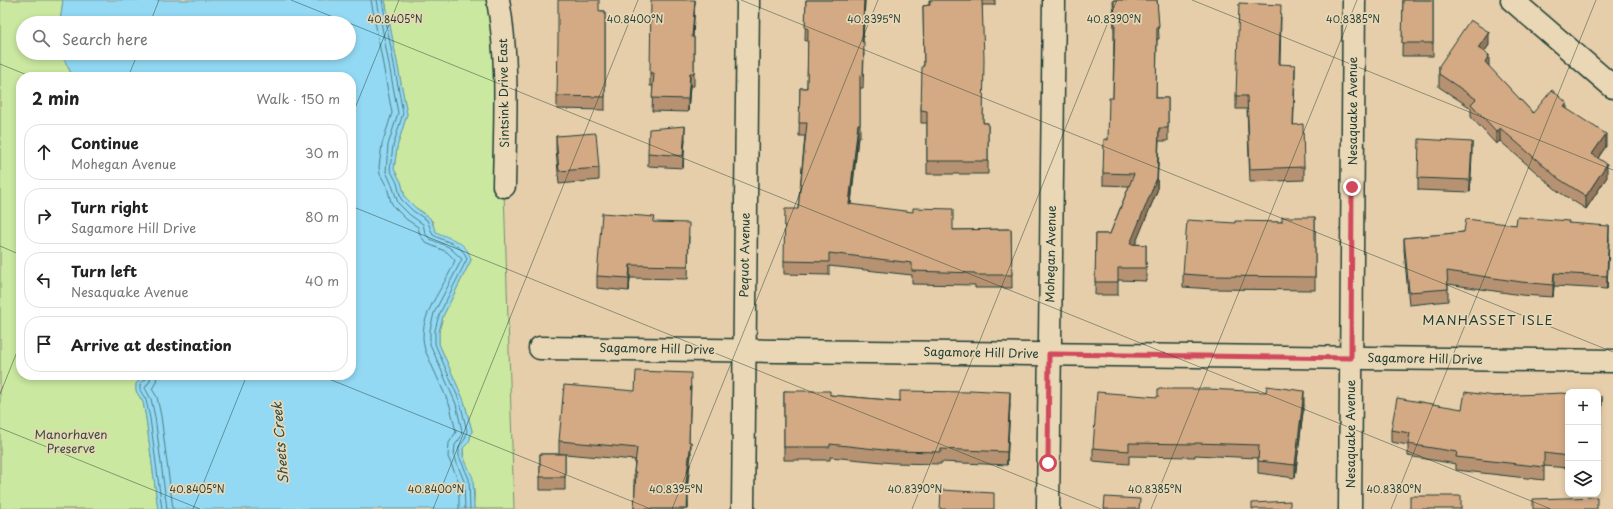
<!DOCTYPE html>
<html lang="en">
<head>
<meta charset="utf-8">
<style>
	:root { --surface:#fff; --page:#f2f2f2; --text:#222; --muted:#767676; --line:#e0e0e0 }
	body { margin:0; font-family:"Playpen Sans",sans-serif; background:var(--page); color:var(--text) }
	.controls { position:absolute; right:12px; bottom:12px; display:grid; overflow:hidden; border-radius:8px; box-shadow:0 2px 6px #0003 }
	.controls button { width:36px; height:36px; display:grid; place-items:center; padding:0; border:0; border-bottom:1px solid var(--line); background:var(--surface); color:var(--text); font:20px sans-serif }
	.stop { position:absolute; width:12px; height:12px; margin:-9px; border:3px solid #d1495b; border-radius:50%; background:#fff }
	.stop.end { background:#d1495b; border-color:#fff; box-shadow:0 1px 4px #0008 }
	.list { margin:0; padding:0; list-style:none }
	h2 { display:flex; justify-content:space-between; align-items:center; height:52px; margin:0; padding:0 16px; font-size:17px }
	h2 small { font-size:13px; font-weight:400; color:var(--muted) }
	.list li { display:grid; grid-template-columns:26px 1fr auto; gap:12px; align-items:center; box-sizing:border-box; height:56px; margin:0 8px 8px; padding:0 8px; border:1px solid var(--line); border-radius:16px }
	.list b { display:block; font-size:15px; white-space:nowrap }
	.list p { margin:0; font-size:13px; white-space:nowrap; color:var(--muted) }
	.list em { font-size:13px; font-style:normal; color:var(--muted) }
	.icon { flex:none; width:22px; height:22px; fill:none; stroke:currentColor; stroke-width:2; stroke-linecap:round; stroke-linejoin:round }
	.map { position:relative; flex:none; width:1613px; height:509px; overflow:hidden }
	.search { position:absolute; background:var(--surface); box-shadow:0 2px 6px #0003; left:16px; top:16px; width:340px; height:44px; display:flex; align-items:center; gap:10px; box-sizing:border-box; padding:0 14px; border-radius:22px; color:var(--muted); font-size:15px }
	.panel { position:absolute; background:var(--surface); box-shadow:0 2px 6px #0003; left:16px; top:72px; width:340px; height:308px; border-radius:16px }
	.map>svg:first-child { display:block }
	.green { fill:#cae8a0; stroke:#74926a }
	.water { fill:#93d9f4; stroke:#659ba7 }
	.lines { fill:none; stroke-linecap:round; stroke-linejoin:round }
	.shore { stroke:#4d7b81; stroke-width:1 }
	.street-casing { stroke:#1f3d34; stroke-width:25 }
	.secondary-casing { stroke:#1f3d34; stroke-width:25 }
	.street { stroke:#ead7b5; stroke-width:22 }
	.secondary { stroke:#ead7b5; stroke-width:22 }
	.wall { fill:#b69272; stroke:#1f3d34 }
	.shaded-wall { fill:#94775d; stroke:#1f3d34 }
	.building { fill:#d4aa85; stroke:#1f3d34 }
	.route { stroke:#d1495b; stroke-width:5 }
	.ticks { fill:none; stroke:#1f3d34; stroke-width:1; stroke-opacity:0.45 }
	.labels { text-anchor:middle; stroke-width:3.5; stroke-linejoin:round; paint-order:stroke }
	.street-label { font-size:12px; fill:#1f3d34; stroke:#ead7b5 }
	.park-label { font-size:12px; fill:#304e3f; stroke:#ead7b5 }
	.neighbourhood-label { font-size:13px; letter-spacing:1px; fill:#1f3d34; stroke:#ead7b5 }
	.water-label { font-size:13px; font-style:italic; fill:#2b4d47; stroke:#ead7b5 }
	.ticks-label { font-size:10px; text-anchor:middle; fill:#1f3d34; stroke:#ead7b5; stroke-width:3.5; stroke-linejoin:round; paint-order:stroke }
</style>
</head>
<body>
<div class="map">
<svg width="1613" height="509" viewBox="0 0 1613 509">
	<rect width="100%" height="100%" fill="#e6ceab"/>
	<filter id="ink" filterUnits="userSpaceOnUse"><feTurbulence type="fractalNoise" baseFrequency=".025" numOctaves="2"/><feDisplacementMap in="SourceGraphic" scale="8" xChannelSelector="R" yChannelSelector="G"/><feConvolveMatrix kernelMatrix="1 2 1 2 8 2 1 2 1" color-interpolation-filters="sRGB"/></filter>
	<g filter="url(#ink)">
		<g class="green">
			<path d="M0,0h63l-3,23h-37v30h38l12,24h-52v298h123l-8,9v7l7,11 3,16 12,91h-158z"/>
			<path d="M385,0h113l16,509h-40c-1,-7 1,-12 0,-19 -1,-14 -11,-27 -11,-42l6,-7 3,-10 -8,-30 -25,-57v-13l4,-15 28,-56 -4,-10 -31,-18 -3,-4v-6l-9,-9 -8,-5 -11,-11 -4,-15 -7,-13 3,-22 10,-33z"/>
		</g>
		<path class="water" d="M63,0h322l22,114 -10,33 -3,22 7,13 4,15 11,11 14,10 6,14c14,7 31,9 35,28l-28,56 -4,15v13l25,57 8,30 -3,11 -6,6v8l10,22 1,31h-316l-12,-91 -3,-16 -7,-11v-7l8,-9h207v-298h-278l-12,-24h288v-30h-289z"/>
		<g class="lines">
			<g class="shore">
				<path d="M371,0l21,113 -10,31 -3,23 1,7 7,13 4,15 3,5 12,12 12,8 2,8 6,8 21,9 8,8c-10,29 -40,56 -30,90l25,56 6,26 -7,11 -1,14 11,25v27"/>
				<path d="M377,0l21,113 -10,32 -2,27 6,13 6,18 12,12 13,9 2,9 5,6 19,8 13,12 -28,54 -4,17v14l26,60 6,27 -1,6 -6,8 -1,11 10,25 1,28"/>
				<path d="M382,0l21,113 -10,33 -3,23 7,14 4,16 12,12 14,9 6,15c12,7 30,9 34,24l-28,56 -4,15v14l25,58 7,29 -2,8 -6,8v9l10,23 1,30"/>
				<path d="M146,375v4l-6,6v5l6,10 4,18 12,91"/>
				<path d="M151,375l-1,6 -5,7 6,11 4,18 12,92"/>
				<path d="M157,375l-1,7 -4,7 5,8 4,19 12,93"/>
			</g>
			<defs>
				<g id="street">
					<path d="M498,0c11,62 7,124 6,186"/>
					<path d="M540,348l1073,13"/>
					<path d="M743,509l5,-509"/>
					<path d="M1048,509l6,-509"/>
					<path d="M1350,509l4,-509"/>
				</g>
				<path id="secondary" d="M1512,0l101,87"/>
			</defs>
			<use href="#street" class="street-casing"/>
			<use href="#secondary" class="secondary-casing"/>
			<use href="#street" class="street"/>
			<use href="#secondary" class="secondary"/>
		</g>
		<g class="wall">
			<path d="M695,0l-2,37h1v49h-4l-2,26 -36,-1 1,-25h-3v-13z"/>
			<path d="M806,0h59l-2,42 1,13 -1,33h-3v49h-2l-7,68 102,25 58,-1 1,59h-37v-3l-63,-1v-9l-83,-9v9l-45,-1v-13l14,-52 7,-73h-6l1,-48h7l1,-47h-3z"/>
			<path d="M929,0h66v5h-13l1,118h5v51h-61v-51h-6v-13l3,-44 -1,-60 6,-1z"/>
			<path d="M1113,0h44l2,39h-2l-1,59h12v43h-9l-2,50 -22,53 11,1v36l-28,-1v15h-23l1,-61h14l19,-48 -26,-1v-12l5,-33 5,-42 1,-65z"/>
			<path d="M1403,0h30v56h-31z"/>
			<path d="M599,11h6v99l-48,-1v-13z"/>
			<path d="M1281,17l-1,47 15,14 -2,47 11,42v13l-54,2 -3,-73h-11v-13z"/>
			<path d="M1489,45l-5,7 5,15 44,46 34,-4 39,37 -8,12 9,19 -21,32 -27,-17 -59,-51 -4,3 -25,-27v-9l-32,-21v-21z"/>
			<path d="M556,136l43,32v12l-40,4 -3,-35z"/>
			<path d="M685,139l-2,29 -35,-2v-13z"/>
			<path d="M1472,154l-2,38 -52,-2v-12z"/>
			<path d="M1315,217v73l-103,-1 -29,-2v-13l52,-51 47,-1z"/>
			<path d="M655,222l34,14 -1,43 -58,-1 -1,13 -32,-3v-12z"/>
			<path d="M1569,223l40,15 -2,51 -53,-3 -1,11 -32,-2 -73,-11v17l-39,4 -5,-55v-12l60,-6 52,-7z"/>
			<path d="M691,386l-2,56 2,13 -4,35 1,13v6h-54l1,-24h-1v-13l1,-12 -70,-6v36h-25v-36h24h-5v-13l76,-50z"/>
			<path d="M784,391l46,4 70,6 110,3 -3,61 -66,-3v2l-48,-1 -63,-6v3h-46z"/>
			<path d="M1568,394v74l-24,-2v14l-88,-10v-6l-48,-8v-11l-17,-3v-12l71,-21 33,-13z"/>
			<path d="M1158,397l146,7 -9,74 -37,-5v-15l-63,-3v2l-66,-1v8l-36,-3v-13z"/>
		</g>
		<g class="shaded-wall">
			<path d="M695,0l-3,50v-13z"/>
			<path d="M864,0h1l-3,55v-13z"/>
			<path d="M1489,32v13l-11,16v-13z"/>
			<path d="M1489,55v13l-4,-6z"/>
			<path d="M1295,65v13l-2,59v-12z"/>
			<path d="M690,73v13l-2,26v-13z"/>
			<path d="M1567,103v12l-3,-8z"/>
			<path d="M858,124v13l-9,80v-13z"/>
			<path d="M685,126v13l-2,29v-12z"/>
			<path d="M1159,128l-2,63 -27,66v-13z"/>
			<path d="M1500,128v13l-4,3v-13z"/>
			<path d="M1606,134v12l-14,21v-13z"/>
			<path d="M1472,142v12l-2,38v-12z"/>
			<path d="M1607,164v13l-21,32v-13z"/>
			<path d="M1609,226v12l-2,51v-13z"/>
			<path d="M630,265v13l-1,13v-13z"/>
			<path d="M1554,273v13l-1,11v-12z"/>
			<path d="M1304,391v13l-9,74v-13z"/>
			<path d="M1010,392v12l-3,61v-13z"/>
			<path d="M1602,397v13l-4,43v-13z"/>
			<path d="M691,442v13l-6,48v-13z"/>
			<path d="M688,491v18h-1z"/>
		</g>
		<g class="building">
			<path d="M558,0h41v11h6v86l-48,-1 1,-55z"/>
			<path d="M651,0h44l-3,37h2v36h-4l-2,26 -36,-1 2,-25h-4z"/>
			<path d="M806,0h58l-2,42h2l-1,34 -3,-1v49h-2l-9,80 64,8v-4l40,1v21l58,-1 1,46h-37v-2l-63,-2v-8l-83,-10v9l-45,-1 1,-52h13l9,-86h-8l1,-35h7l1,-60h-3z"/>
			<path d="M930,0h52l2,59 -1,64h5v38h-61v-50l-6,-1 1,-44h2l-1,-60 7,-1z"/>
			<path d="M1114,0h43l2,26h-2l-1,72h12v30h-9l-2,50 -27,66 16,1v23h-28v14h-23l1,-48h14l24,-60 -31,-1 1,-34 4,1 1,-42h4l2,-73z"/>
			<path d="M1403,0h30v43h-31z"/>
			<path d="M1239,3l42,2 -2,59 16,1 -2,60 10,-1 1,43 -54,2 -3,-73h-11z"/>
			<path d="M1470,20l19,12 -11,16 11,7 -4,7 48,51 19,-23 15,13 -3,4 42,27 -14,20 15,10 -21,32 -27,-17 -59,-51 -4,3 -25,-27 5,-5 -37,-25v-8z"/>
			<path d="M685,126l-2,30 -35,-3 1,-24z"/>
			<path d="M596,133l3,35 -40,3 -3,-35z"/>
			<path d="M1419,139l53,3 -2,38 -52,-2z"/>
			<path d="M602,213l53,4 -2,5 36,1 -1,43 -58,-1 -1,13 -32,-2z"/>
			<path d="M1282,217h33v60l-103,-1 -29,-2 4,-54 48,3v-2l47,1z"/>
			<path d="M1517,217l52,4 -1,2 41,3 -2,50 -53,-3 -1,12 -32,-3 -74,-11 1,18 -39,3 -5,-54 60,-6 2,-13 50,6z"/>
			<path d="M636,371l55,2 -2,69h2l-6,48 3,1 -1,18h-53l2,-37h-2l3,-24 -78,-7 5,-56 71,6z"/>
			<path d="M1267,386l37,5 -9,74 -37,-4 1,-16 -64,-2v1l-66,-1v8l-36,-3 4,-56 61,5v-8h50l58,3z"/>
			<path d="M970,390l40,2 -3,60 -66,-3v3l-48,-1 -63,-7v3h-46v-56h46v4l70,6v-10l70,1z"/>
			<path d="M1465,392l30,4 68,-3 5,1v62l-24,-3v14l-88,-10 1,-5 -49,-8 2,-11 -19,-3 6,-32 65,11z"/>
			<path d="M1598,396l4,1 -4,43z"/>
			<rect x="540" y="454" width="25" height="23"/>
			<path d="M941,490l53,3v16h-54z"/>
			<rect x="1410" y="496" width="51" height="13"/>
			<path d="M1105,497l35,2 -1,10h-35z"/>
			<path d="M1597,497v12h-64v-10z"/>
			<path d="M1290,501v8h-38v-6z"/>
		</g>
	</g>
	<g class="lines" filter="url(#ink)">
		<path class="route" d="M1048,463l1,-109 302,4 1,-171"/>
	</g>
	<path class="ticks" d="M291,0l57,23M741,0l872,352M1192,0l421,170M150,23l9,-23M349,23l1202,486M0,64l32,13M128,77l10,-24M351,118l48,-118M351,206l750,303M0,246l21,9M319,375l332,134M0,394l21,-52M0,428l200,81M193,509l54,-134M433,509l205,-509M672,509l206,-509M912,509l205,-509M1151,509l206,-509M1391,509l205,-509"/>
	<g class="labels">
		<g class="street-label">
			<text transform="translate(504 93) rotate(-91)" y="4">Sintsink Drive East</text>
			<text transform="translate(1353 111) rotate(-90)" y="4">Nesaquake Avenue</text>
			<text transform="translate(1051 254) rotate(-89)" y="4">Mohegan Avenue</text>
			<text transform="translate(745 255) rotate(-89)" y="4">Pequot Avenue</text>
			<text transform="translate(657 349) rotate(1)" y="4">Sagamore Hill Drive</text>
			<text transform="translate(981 353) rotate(1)" y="4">Sagamore Hill Drive</text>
			<text transform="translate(1425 359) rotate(1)" y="4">Sagamore Hill Drive</text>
			<text transform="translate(1351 434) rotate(-90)" y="4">Nesaquake Avenue</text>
		</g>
		<g class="park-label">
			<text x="71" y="439">Manorhaven<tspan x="71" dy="14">Preserve</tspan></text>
		</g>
		<g class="neighbourhood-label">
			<text x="1488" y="325">MANHASSET ISLE</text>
		</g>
		<g class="water-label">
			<text transform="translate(280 443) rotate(-95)" y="5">Sheets Creek</text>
		</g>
	</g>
	<g class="ticks-label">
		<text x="395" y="23">40.8405°N</text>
		<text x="635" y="23">40.8400°N</text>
		<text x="874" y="23">40.8395°N</text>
		<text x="1114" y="23">40.8390°N</text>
		<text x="1353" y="23">40.8385°N</text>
		<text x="197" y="493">40.8405°N</text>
		<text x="436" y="493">40.8400°N</text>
		<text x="676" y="493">40.8395°N</text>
		<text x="915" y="493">40.8390°N</text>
		<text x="1155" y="493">40.8385°N</text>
		<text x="1394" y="493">40.8380°N</text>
	</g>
</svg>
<div class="controls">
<button>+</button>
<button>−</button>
<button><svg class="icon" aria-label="layers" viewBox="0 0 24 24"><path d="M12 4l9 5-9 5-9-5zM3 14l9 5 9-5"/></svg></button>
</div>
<div class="stop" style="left:1048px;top:463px"></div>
<div class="stop end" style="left:1352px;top:187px"></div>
<div class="search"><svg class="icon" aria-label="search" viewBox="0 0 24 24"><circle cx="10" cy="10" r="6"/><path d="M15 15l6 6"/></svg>Search here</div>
<section class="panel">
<h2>2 min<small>Walk · 150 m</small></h2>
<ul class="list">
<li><svg class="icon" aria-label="ahead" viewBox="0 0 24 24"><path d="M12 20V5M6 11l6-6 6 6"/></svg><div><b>Continue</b><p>Mohegan Avenue</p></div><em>30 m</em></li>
<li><svg class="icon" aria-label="right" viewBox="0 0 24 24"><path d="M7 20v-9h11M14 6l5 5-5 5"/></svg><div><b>Turn right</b><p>Sagamore Hill Drive</p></div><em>80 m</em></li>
<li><svg class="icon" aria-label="left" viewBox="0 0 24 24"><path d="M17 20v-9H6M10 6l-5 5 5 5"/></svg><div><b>Turn left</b><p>Nesaquake Avenue</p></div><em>40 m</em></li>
<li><svg class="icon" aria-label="arrive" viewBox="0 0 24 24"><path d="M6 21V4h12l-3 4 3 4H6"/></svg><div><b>Arrive at destination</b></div></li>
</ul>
</section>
</div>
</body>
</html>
